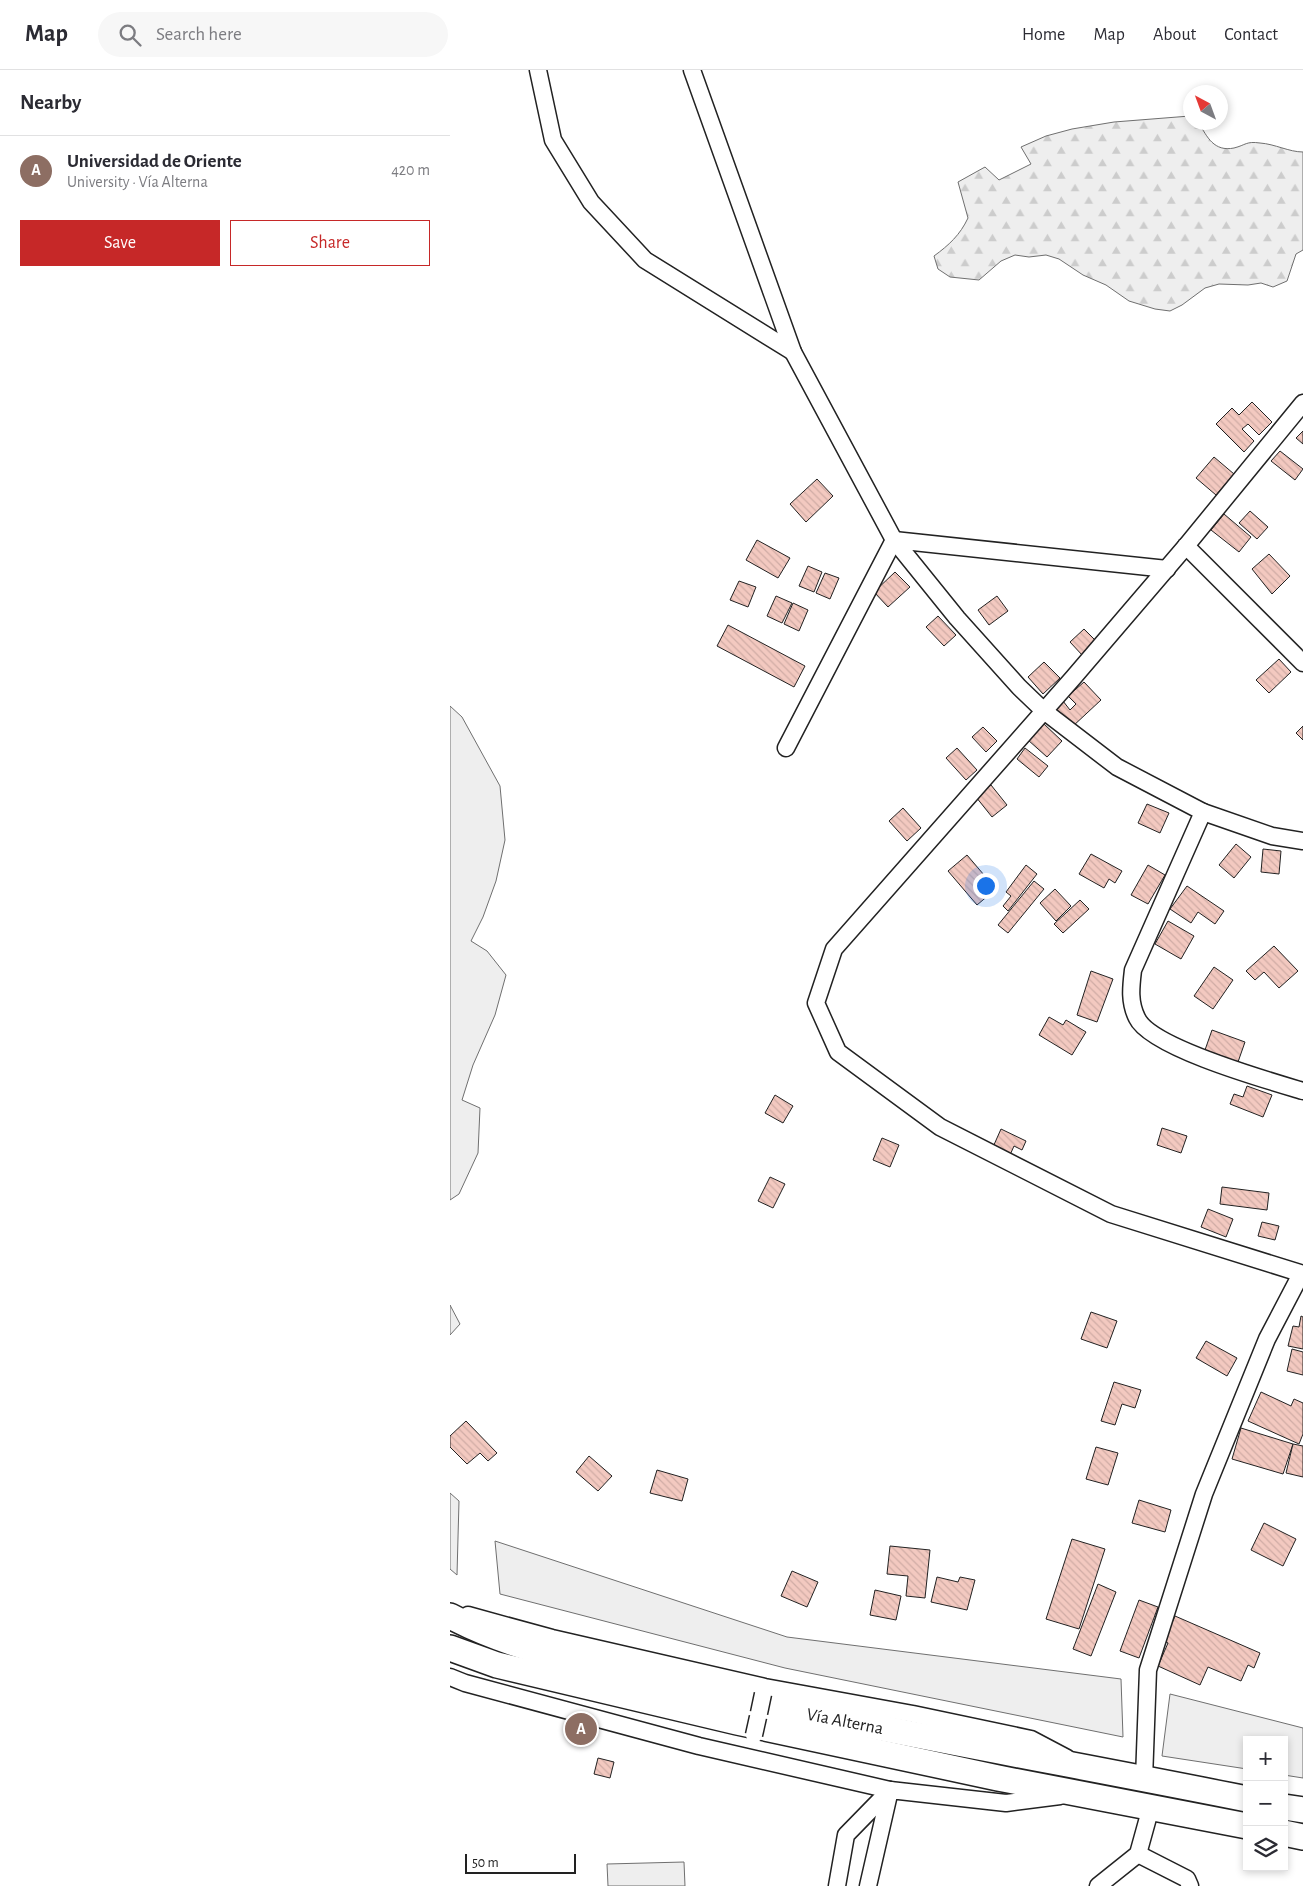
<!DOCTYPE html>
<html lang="en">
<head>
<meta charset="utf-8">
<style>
	:root { --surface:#fff; --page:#f7f7f7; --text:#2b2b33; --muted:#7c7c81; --line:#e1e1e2; --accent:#c62828 }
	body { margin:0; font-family:"Alegreya Sans",sans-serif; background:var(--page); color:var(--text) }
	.controls { position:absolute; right:15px; bottom:15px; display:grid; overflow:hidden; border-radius:0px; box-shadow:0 2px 8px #0003 }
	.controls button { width:45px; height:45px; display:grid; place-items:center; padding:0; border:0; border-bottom:1px solid var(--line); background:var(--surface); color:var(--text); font:25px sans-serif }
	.compass { position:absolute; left:733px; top:15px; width:45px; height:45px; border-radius:50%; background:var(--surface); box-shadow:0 2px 8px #0003; rotate:319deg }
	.scale { position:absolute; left:15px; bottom:12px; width:111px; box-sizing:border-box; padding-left:5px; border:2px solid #222; border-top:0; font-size:14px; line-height:18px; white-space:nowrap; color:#222; -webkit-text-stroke:4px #fff; paint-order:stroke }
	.you { position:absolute; left:535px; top:815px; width:18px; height:18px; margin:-12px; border:4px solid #fff; border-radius:50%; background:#1a73e8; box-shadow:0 0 0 8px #1a73e833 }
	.badge { display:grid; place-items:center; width:32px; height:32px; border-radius:50%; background:var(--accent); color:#fff; font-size:16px; font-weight:700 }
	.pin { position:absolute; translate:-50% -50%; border:2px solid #fff; box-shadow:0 1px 5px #0006 }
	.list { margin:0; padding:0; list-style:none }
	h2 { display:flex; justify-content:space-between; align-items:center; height:65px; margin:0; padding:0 20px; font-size:21px }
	h2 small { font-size:16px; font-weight:400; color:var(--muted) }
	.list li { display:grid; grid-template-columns:32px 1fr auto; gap:15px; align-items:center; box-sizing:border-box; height:70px; padding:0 20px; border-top:1px solid var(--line) }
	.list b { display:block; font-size:19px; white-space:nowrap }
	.list p { margin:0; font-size:16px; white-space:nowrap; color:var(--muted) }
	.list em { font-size:16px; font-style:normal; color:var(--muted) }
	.actions { display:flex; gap:10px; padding:15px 20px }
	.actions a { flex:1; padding:11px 0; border:1px solid var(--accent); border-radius:0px; text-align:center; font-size:18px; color:var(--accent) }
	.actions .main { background:var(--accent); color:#fff }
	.icon { flex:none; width:28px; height:28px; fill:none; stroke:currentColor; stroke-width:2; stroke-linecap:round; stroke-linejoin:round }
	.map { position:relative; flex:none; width:853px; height:1816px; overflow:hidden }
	header { display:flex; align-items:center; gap:30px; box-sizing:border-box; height:70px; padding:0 25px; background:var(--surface); border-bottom:1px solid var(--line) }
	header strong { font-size:24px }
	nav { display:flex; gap:28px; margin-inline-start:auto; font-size:18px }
	.search { width:350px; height:45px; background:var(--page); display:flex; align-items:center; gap:12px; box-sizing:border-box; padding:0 18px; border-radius:28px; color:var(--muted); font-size:19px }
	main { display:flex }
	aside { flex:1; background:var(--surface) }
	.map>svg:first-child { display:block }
	.grass { fill:#eee; stroke:#6f6f6f }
	.forest { fill:url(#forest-firs); stroke:#6f6f6f }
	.building { fill:url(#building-back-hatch); stroke:#222 }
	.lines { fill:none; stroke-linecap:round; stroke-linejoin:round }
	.minor-casing { stroke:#222; stroke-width:19 }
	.highway-casing { stroke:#222; stroke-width:28 }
	.minor { stroke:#fff; stroke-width:16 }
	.highway { stroke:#fff; stroke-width:25 }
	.minor-bridge-casing { stroke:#222; stroke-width:19; stroke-linecap:butt }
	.minor-bridge { stroke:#fff; stroke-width:16 }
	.labels { text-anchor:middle; stroke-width:4; stroke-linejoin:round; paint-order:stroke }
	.street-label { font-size:18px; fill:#222; stroke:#fff }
</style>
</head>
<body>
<header>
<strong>Map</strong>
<div class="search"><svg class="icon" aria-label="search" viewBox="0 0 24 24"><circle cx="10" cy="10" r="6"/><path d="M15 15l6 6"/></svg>Search here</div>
<nav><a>Home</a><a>Map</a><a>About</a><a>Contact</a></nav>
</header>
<main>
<aside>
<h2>Nearby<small></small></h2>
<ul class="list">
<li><span class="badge" style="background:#8d6e63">A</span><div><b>Universidad de Oriente</b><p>University · Vía Alterna</p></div><em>420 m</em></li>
</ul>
<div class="actions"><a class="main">Save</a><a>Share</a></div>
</aside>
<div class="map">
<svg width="853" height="1816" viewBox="0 0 853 1816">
	<defs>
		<pattern id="forest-firs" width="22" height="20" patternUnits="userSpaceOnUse" patternTransform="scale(1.25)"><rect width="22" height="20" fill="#eee"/><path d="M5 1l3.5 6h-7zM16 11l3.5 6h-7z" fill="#ccc"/></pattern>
		<pattern id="building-back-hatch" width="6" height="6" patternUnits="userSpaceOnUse" patternTransform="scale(1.25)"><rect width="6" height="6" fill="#f3c9c0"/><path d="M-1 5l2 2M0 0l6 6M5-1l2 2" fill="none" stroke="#d0aca5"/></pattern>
	</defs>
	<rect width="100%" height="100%" fill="#fff"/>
	<g class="grass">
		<path d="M0,636l12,11 38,69 5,54 -9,41 -13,36 -12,24 16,10 19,24 -11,40 -22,50 -11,35 18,8 -2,45 -19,41 -9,6z"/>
		<path d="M0,1235l10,19 -10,11z"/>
		<path d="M0,1423l9,8 -2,74 -7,-6z"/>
		<path d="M45,1471l292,96 334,42 2,58 -338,-69 -285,-74z"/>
		<path d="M720,1624l133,34v50l-19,-3v-35h-37v29l-85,-13z"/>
		<path d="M234,1792l1,24h-77l-1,-22z"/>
	</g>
	<path class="forest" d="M740,46l1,6 8,1c8,14 15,29 35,25 12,-3 12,-7 26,-5 15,1 29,9 43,9v98l-7,4 -9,27 -14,6 -12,-4 -13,2 -29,-1 -14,4 -23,17 -12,6 -15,-2 -26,-8 -23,-16 -23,-10 -24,-16 -13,-4 -17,2 -14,-2 -14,6 -22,19 -29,-3 -12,-8 -4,-13c15,-11 26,-21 34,-38l-10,-36 27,-15 14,13 32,-16 -10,-17 25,-11 26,-7 42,-7z"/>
	<g class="building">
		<path d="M802,332l20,20 -13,13 -11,-11 -6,5 12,12 -10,11 -28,-28 16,-16 7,7z"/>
		<path d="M853,361v13l-7,-6z"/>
		<path d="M830,381l23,18 -8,11 -24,-19z"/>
		<path d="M764,387l20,17 -18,21 -20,-17z"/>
		<path d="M367,409l16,17 -27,26 -16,-18z"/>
		<path d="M800,441l18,16 -11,12 -18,-16z"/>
		<path d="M774,444l27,23 -12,15 -28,-22z"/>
		<path d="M307,470l33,18 -12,20 -32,-18z"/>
		<path d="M819,484l21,22 -18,18 -20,-25z"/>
		<path d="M358,496l14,6 -8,20 -15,-6z"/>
		<path d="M445,502l15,15 -22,20 -14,-15z"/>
		<path d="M375,503l14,5 -9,21 -14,-6z"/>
		<path d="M289,511l17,6 -8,20 -18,-7z"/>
		<path d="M326,526l16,7 -10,20 -15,-7z"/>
		<path d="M547,526l11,15 -19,14 -11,-15z"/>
		<path d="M343,533l15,7 -9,21 -15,-7z"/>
		<path d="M488,546l18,19 -12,11 -18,-19z"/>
		<path d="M278,555l77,41 -11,21 -77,-41z"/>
		<path d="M634,559l14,14 -15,13 -13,-14z"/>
		<path d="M829,589l12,13 -22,21 -13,-13z"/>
		<path d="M594,592l16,16 -17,16 -15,-17z"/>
		<path d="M634,612l17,18 -29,27 -17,-18 8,-8 7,9 6,-6 -8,-8z"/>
		<path d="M593,653l19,18 -15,16 -19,-17z"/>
		<path d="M853,656v14l-7,-7z"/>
		<path d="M533,657l14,14 -11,11 -14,-15z"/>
		<path d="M507,678l20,22 -11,10 -20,-22z"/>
		<path d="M575,678l23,18 -9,11 -22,-18z"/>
		<path d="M541,715l16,20 -15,12 -16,-20z"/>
		<path d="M697,734l22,9 -9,20 -22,-10z"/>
		<path d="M453,738l18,20 -14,13 -18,-20z"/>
		<path d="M786,774l15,13 -17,21 -15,-13z"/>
		<path d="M813,779l18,2 -2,23 -18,-2z"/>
		<path d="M641,784l31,17 -7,12 -6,-4 -5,9 -25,-14z"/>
		<path d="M517,785l29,34 -19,16 -29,-34z"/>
		<path d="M576,795l11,9 -29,37 -5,-5 8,-10 -5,-4z"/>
		<path d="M698,795l17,10 -17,29 -17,-9z"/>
		<path d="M584,811l10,8 -36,44 -10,-8z"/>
		<path d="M737,816l37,25 -9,13 -17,-12 -7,11 -21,-14z"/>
		<path d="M605,819l16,17 -15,15 -16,-18z"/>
		<path d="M630,830l9,9 -26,24 -9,-9z"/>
		<path d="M718,851l26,15 -13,23 -26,-15z"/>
		<path d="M824,876l24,25 -19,17 -15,-16 -9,8 -9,-9z"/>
		<path d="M764,897l19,13 -20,29 -19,-13z"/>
		<path d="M641,901l22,8 -16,43 -20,-7z"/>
		<path d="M599,947l14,8 3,-5 20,12 -14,23 -33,-20z"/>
		<path d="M762,960l33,12 -7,20 -33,-12z"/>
		<path d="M797,1016l25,9 -9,22 -33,-13 4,-10 9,3z"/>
		<path d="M325,1025l18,11 -10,17 -18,-10z"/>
		<path d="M712,1058l25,8 -6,17 -24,-8z"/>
		<path d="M551,1059l25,12 -4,9 -8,-4 -4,9 -17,-8z"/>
		<path d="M432,1068l17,7 -9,22 -17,-7z"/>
		<path d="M320,1107l15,7 -12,24 -15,-7z"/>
		<path d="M772,1117l47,6 -2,17 -47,-6z"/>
		<path d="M758,1139l25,10 -7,18 -25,-10z"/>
		<path d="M812,1152l17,4 -4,14 -17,-4z"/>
		<path d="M641,1242l26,9 -10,27 -26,-9z"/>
		<path d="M851,1246l2,1v32l-15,-3 5,-20 6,1z"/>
		<path d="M756,1271l31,17 -10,18 -31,-18z"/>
		<path d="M842,1279l11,3v23l-16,-4z"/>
		<path d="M664,1312l27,8 -6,18 -13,-4 -7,21 -14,-4z"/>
		<path d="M811,1322l30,14 3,-7 9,4v31l-4,10 -51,-23z"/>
		<path d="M16,1351l31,32 -9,8 -8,-8 -13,11 -17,-17v-11z"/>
		<path d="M791,1358l52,16 -10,30 -51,-15z"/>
		<path d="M843,1374l10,2v31l-17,-4z"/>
		<path d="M646,1377l22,6 -10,32 -22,-6z"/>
		<path d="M139,1386l23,20 -14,15 -22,-19z"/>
		<path d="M207,1400l31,9 -6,22 -32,-8z"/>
		<path d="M689,1430l32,10 -6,22 -33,-9z"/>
		<path d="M814,1453l32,16 -13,27 -32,-16z"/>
		<path d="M622,1469l33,10 -26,80 -33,-10z"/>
		<path d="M440,1476l40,4 -5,48 -19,-2 2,-20 -21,-2z"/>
		<path d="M342,1501l26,11 -11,25 -26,-11z"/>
		<path d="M487,1507l21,5 2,-5 15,3 -8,30 -36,-8z"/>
		<path d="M648,1514l18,8 -25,64 -18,-7z"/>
		<path d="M425,1520l26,6 -5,24 -26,-5z"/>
		<path d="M689,1530l19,7 -19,51 -19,-7z"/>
		<path d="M725,1546l85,37 -6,15 -6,-3 -7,16 -33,-14 -8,18 -42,-19 10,-23 -4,-2z"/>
		<path d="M148,1688l16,4 -4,16 -16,-4z"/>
	</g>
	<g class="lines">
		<defs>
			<g id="minor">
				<path d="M88,0l15,70 38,62 54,58 148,92"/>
				<path d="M242,0l101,282 101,188 63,78 62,69 25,24 73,56 86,45 -70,158c-2,17 -4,32 4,48 14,30 133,63 166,73"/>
				<path d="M853,333l-117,143 -113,132 -239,271 -18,54 22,49 102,75 171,87 192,60"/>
				<path d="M736,476l117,117"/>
				<path d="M336,678l108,-208 273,29"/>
				<path d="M753,742l69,24 31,5"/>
				<path d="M18,1545l84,23 213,49 148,27 118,25 36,19"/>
				<path d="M0,1607l15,6 234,63 191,44"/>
				<path d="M694,1709l4,-109 56,-176 63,-155 34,-65"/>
				<path d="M688,1784l49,25 3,7"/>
				<path d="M387,1816l9,-51 44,-45"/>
				<path d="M418,1816l22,-96 116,13 54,-7"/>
				<path d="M648,1816l40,-32 13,-47"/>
			</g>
			<g id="highway">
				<path d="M0,1546c71,38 154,50 232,69 187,44 376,76 565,114"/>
				<path d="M0,1578l47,17 240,57 261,56 249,48"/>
				<path d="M834,1737l19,3"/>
				<path d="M834,1763l19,4"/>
			</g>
		</defs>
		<use href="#minor" class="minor-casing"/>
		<use href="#highway" class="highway-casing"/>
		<use href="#minor" class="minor"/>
		<use href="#highway" class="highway"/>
		<defs>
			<g id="minor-bridge">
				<path d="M309,1643l4,-19"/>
				<path d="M304,1665l4,-18"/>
			</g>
		</defs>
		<use href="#minor-bridge" class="minor-bridge-casing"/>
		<use href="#minor-bridge" class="minor-bridge"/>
	</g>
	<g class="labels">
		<g class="street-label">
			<text transform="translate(395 1651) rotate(11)" y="6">Vía Alterna</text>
		</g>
	</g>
</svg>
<div class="controls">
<button>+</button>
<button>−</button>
<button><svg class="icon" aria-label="layers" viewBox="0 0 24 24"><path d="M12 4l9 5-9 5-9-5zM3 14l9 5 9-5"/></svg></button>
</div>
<svg class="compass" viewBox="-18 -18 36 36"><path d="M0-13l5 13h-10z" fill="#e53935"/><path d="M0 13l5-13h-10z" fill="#7c7c81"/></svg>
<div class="scale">50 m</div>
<div class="you"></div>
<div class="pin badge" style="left:131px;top:1659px;background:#8d6e63">A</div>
</div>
</main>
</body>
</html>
